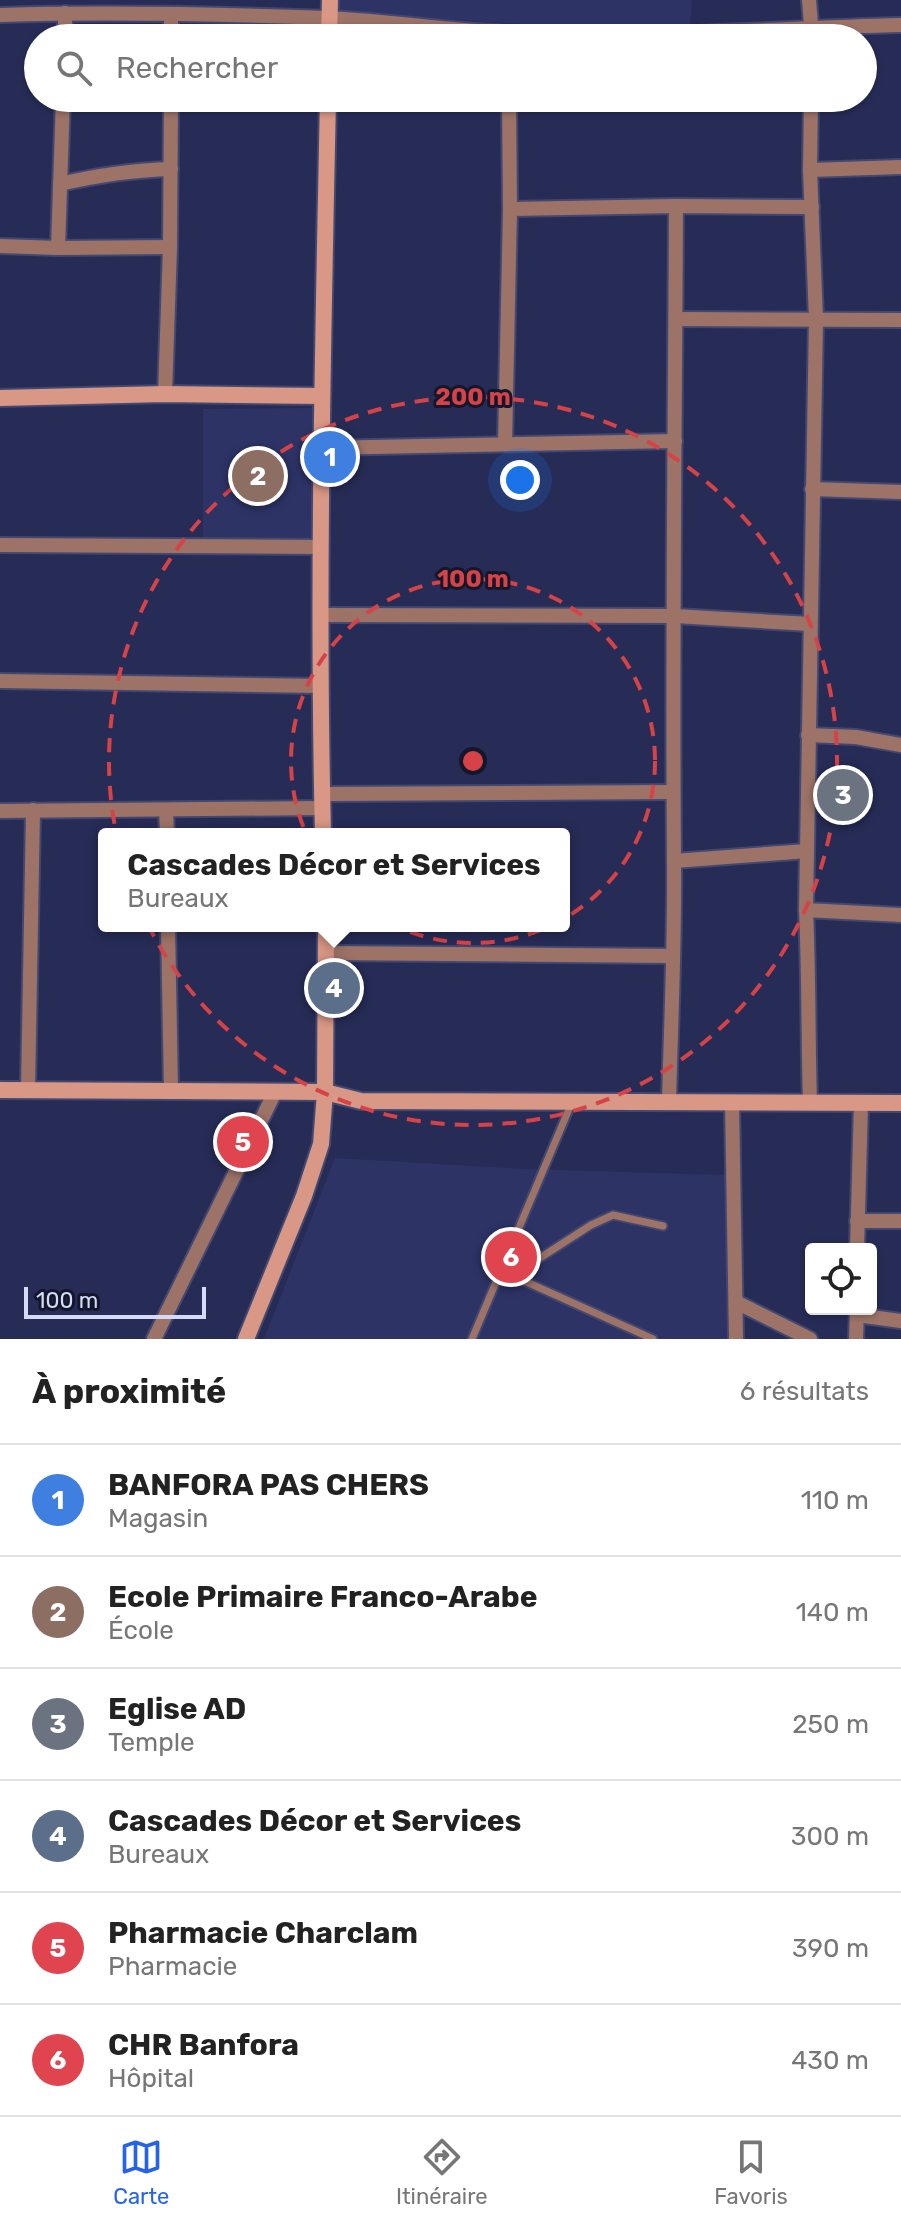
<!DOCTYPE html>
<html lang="fr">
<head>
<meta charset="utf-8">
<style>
	:root { --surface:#fff; --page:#f2f2f2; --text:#222; --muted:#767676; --line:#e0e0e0; --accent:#2563eb }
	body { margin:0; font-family:Rubik,sans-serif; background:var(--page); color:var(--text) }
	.controls { position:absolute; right:24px; bottom:24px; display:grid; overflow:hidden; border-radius:8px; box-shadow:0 2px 6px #0004 }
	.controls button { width:72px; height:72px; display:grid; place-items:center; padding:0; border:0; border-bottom:2px solid var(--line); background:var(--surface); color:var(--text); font:40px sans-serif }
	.scale { position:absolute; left:24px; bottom:20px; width:182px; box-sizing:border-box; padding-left:8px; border:4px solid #d5dbf6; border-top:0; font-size:22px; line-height:28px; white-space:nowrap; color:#d5dbf6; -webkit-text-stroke:6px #14172b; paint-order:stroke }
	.you { position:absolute; left:520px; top:480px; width:28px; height:28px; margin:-20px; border:6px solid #fff; border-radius:50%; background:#1a73e8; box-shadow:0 0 0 12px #1a73e833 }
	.badge { display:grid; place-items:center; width:52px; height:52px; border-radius:50%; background:var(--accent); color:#fff; font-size:26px; font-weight:700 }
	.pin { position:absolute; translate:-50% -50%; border:4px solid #fff; box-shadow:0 2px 8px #0006 }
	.popup { position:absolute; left:98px; top:828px; width:472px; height:104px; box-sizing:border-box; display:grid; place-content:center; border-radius:8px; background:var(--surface); filter:drop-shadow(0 2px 6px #0005); font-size:26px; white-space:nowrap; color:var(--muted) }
	.popup b { font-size:30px; color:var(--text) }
	.popup::after { content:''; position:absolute; left:50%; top:100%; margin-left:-16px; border:16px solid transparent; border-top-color:var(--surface) }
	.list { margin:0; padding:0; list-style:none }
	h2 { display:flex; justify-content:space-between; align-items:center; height:104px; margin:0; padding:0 32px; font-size:34px }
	h2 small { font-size:26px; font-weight:400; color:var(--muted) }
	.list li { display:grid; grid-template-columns:52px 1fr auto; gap:24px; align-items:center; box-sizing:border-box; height:112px; padding:0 32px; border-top:2px solid var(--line) }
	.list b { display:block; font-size:30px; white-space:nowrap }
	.list p { margin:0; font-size:26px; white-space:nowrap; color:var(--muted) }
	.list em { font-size:26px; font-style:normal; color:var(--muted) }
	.icon { flex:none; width:44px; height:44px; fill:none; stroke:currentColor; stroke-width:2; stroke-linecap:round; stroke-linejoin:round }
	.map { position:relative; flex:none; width:901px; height:1339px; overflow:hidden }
	.search { position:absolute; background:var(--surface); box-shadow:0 2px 6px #0004; left:24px; right:24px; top:24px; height:88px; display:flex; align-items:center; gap:20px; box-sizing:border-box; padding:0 28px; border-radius:44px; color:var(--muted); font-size:30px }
	.sheet { height:776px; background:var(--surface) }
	nav { display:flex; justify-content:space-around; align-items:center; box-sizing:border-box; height:112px; border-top:2px solid var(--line); background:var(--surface); font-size:22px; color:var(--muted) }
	nav a { display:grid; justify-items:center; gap:4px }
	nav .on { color:var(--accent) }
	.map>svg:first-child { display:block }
	.built { fill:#2d3365 }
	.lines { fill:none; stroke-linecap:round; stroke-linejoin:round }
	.lane-casing { stroke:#434870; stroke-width:11 }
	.street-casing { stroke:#434870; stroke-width:18 }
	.secondary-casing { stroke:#434870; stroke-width:20 }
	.lane { stroke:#9d7368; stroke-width:7 }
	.street { stroke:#9d7368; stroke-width:14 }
	.secondary { stroke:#d99785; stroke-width:16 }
	.ring { fill:none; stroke:#d64347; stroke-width:4; stroke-dasharray:14 10 }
	.centre { fill:#d64347; stroke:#14172b; stroke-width:4 }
	.ring-label { font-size:24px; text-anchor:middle; font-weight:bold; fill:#d64347; stroke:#14172b; stroke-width:6; stroke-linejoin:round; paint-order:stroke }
</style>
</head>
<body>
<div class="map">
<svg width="901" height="1339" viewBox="0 0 901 1339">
	<rect width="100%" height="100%" fill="#272c57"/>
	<g class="built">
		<path d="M339,0h353l-2,24 -90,5 -262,-16z"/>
		<path d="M312,408l3,134 -112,1v-134z"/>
		<path d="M335,1158l188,11 202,6 2,164h-463z"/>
	</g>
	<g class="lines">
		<defs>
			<g id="lane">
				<path d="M500,1270l153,69"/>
				<path d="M512,1276l79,-51 22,-10 50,11"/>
				<path d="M472,1339l100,-237"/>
			</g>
			<g id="street">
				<path d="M809,0l3,38"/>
				<path d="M0,15c109,-3 218,-1 327,3 60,3 120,12 181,15 131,7 262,-5 393,-8"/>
				<path d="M65,38v-25"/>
				<path d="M171,38v-24"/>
				<path d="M810,170l91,-3"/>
				<path d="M60,184c39,-9 71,-14 111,-15"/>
				<path d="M510,209l166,-3 136,1"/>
				<path d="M0,246l58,2 112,-1"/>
				<path d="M58,248l5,-150"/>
				<path d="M676,319l225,1"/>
				<path d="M165,394l5,-147 1,-149"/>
				<path d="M505,444l5,-235 -1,-111"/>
				<path d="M322,448l353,-7"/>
				<path d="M812,489l89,3"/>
				<path d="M0,545l321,2"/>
				<path d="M321,615l354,1 135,8"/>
				<path d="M0,681l321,5"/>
				<path d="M808,735l48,2 45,8"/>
				<path d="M323,794l349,-2"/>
				<path d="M166,810l1,24"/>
				<path d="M0,811l323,-3"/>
				<path d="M674,861l133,-10"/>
				<path d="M806,910l95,5"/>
				<path d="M168,926l3,165"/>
				<path d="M327,953l345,3"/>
				<path d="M28,1090l5,-280"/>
				<path d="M669,1102c2,-81 6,-162 5,-242 -2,-218 1,-436 2,-654"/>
				<path d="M732,1102l4,237"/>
				<path d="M810,1103c-2,-64 -1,-128 -4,-193l10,-591 -6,-149 1,-72"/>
				<path d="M857,1221h44"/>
				<path d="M857,1249l4,-146"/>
				<path d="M736,1302l74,37"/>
				<path d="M857,1315l44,6"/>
				<path d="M154,1339l121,-247"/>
				<path d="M856,1339l1,-30"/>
			</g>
			<g id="secondary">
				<path d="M329,38l1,-38"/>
				<path d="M0,398l165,-4 157,2"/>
				<path d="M323,834c-6,-245 0,-491 5,-736"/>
				<path d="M0,1090l325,2 36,9 540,2"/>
				<path d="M246,1339l58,-143 17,-52 4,-52 1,-166"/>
			</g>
		</defs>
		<use href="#lane" class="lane-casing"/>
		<use href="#street" class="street-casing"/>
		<use href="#secondary" class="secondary-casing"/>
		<use href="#lane" class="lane"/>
		<use href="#street" class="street"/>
		<use href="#secondary" class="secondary"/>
	</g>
	<g class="ring">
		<circle cx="473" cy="761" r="182"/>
		<circle cx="473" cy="761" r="364"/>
	</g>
	<circle cx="473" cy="761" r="12" class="centre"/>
	<g class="ring-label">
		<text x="473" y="405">200 m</text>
		<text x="473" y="587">100 m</text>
	</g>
</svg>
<div class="controls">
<button><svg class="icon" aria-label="locate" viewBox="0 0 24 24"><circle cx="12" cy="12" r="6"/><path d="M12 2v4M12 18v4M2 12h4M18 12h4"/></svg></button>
</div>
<div class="scale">100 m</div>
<div class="you"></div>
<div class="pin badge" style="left:330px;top:457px;background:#3f7fe0">1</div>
<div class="pin badge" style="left:258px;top:476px;background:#8d6e63">2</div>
<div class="pin badge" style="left:843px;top:795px;background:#6b7280">3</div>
<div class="pin badge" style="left:334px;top:988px;background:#5c6f8a">4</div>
<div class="popup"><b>Cascades Décor et Services</b>Bureaux</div>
<div class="pin badge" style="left:243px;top:1142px;background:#e0444e">5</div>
<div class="pin badge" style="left:511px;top:1257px;background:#e0444e">6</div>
<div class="search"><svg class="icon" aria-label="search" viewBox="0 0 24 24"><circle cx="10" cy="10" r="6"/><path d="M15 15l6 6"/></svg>Rechercher</div>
</div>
<section class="sheet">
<h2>À proximité<small>6 résultats</small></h2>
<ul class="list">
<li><span class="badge" style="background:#3f7fe0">1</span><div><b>BANFORA PAS CHERS</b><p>Magasin</p></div><em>110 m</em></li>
<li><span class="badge" style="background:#8d6e63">2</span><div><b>Ecole Primaire Franco-Arabe</b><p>École</p></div><em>140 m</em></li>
<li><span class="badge" style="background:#6b7280">3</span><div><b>Eglise AD</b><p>Temple</p></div><em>250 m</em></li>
<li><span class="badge" style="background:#5c6f8a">4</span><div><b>Cascades Décor et Services</b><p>Bureaux</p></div><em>300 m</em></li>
<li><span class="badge" style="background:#e0444e">5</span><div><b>Pharmacie Charclam</b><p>Pharmacie</p></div><em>390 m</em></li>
<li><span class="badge" style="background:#e0444e">6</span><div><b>CHR Banfora</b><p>Hôpital</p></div><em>430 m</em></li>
</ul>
</section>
<nav>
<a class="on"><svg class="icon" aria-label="map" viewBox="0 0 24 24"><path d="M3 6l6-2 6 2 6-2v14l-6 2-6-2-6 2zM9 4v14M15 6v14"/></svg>Carte</a>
<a><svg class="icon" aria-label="directions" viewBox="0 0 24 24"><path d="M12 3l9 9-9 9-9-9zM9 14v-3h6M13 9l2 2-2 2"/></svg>Itinéraire</a>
<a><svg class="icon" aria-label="saved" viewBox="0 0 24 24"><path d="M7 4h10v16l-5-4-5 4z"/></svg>Favoris</a>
</nav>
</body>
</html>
